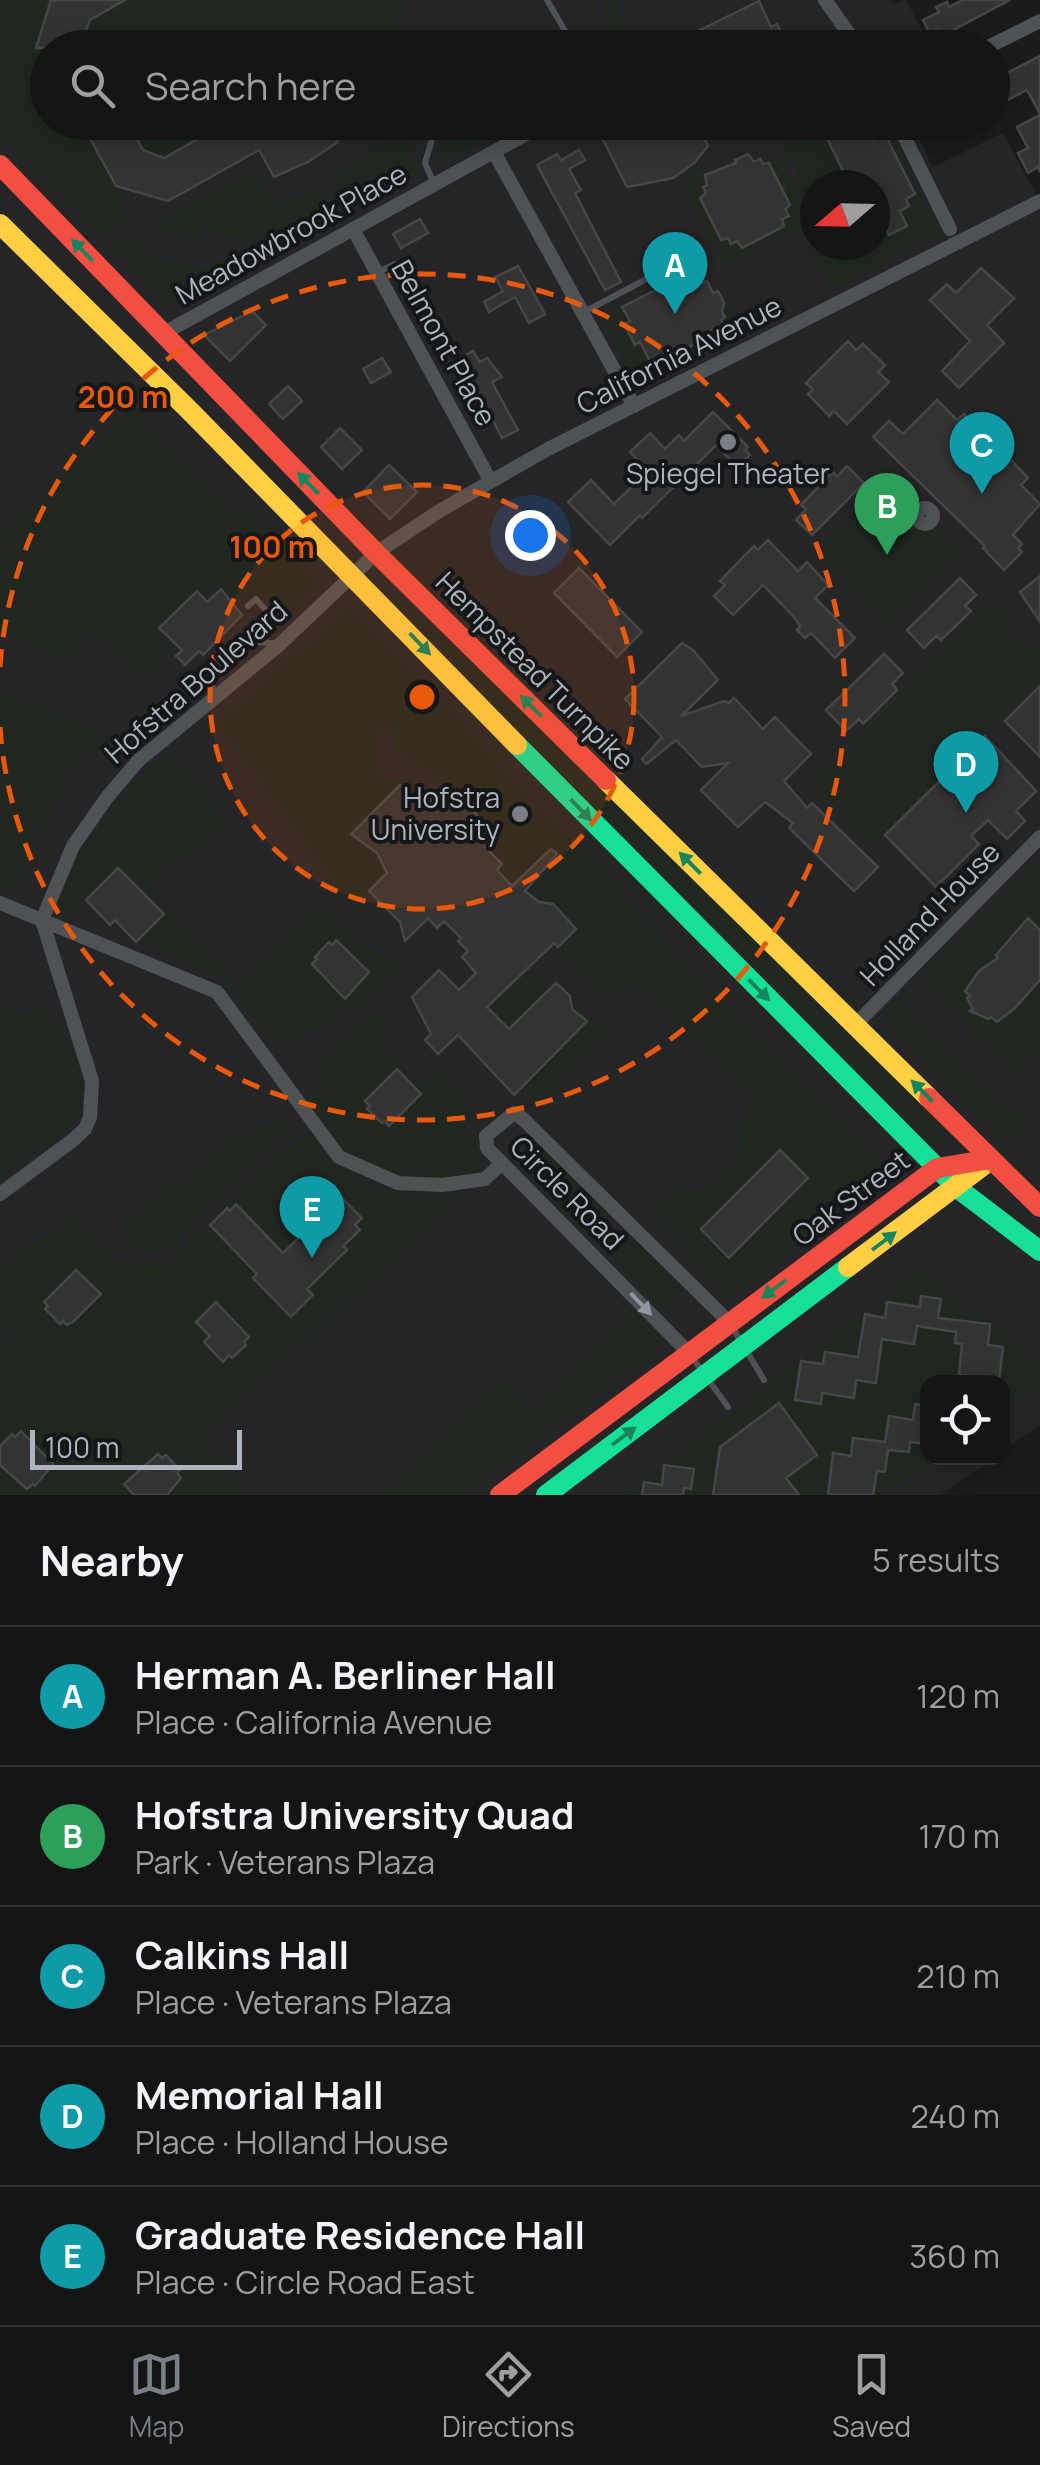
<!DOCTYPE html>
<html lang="en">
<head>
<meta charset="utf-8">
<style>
	:root { --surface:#141415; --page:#212122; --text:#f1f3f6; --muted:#9d9ea0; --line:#333334; --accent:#7a7e85 }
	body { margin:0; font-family:Manrope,sans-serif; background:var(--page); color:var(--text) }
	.controls { position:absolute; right:30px; bottom:30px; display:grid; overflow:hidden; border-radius:20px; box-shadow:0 5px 25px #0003 }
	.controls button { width:90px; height:90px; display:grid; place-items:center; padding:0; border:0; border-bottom:2px solid var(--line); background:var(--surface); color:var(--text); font:50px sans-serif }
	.compass { position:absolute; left:800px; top:170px; width:90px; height:90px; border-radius:50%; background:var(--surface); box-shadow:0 5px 25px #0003; rotate:250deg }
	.scale { position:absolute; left:30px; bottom:25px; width:212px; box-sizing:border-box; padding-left:10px; border:5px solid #adb4bd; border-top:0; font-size:28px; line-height:35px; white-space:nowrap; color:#adb4bd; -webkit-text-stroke:8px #151618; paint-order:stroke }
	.you { position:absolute; left:530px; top:535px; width:35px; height:35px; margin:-25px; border:8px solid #fff; border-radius:50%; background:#1a73e8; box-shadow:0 0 0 15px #1a73e833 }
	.badge { display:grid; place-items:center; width:65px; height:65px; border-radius:50%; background:var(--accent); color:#fff; font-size:32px; font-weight:700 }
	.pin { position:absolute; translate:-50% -82px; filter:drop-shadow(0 2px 5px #0008) }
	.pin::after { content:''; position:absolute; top:52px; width:35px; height:30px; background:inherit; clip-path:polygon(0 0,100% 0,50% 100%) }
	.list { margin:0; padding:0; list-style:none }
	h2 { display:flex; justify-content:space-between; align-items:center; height:130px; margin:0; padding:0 40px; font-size:42px }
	h2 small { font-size:32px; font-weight:400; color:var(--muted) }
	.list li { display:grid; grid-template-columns:65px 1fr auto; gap:30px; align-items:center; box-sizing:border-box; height:140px; padding:0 40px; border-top:2px solid var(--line) }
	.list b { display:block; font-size:38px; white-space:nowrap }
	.list p { margin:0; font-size:32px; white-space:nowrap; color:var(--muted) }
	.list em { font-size:32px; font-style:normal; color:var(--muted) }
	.icon { flex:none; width:55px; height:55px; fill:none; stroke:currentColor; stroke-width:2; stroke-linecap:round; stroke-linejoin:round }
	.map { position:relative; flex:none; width:1040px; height:1495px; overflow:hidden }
	.search { position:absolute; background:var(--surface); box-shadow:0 5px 25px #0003; left:30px; right:30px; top:30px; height:110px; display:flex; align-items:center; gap:25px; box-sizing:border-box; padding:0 35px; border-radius:55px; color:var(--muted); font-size:38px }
	.sheet { height:830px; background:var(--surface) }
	nav { display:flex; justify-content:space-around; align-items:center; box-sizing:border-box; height:140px; border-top:2px solid var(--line); background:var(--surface); font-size:28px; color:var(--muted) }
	nav a { display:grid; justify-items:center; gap:5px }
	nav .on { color:var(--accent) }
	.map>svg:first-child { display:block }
	.built { fill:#252528; fill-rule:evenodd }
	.green { fill:#1f271f }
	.building { fill:#333334; stroke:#444648; stroke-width:2.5 }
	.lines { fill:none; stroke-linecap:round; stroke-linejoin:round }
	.lane { stroke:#4f5255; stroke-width:6 }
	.street { stroke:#4f5255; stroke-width:14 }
	.fast { stroke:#16e098; stroke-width:20 }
	.slow { stroke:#ffcf43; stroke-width:20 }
	.jam { stroke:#f24e42; stroke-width:20 }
	.oneway { fill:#16855e }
	.oneway2 { fill:#91979e }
	.ring { fill:none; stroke:#e8590c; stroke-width:5; stroke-dasharray:18 12 }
	.poi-dot { fill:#7a7e85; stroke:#151618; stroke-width:4 }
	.labels { text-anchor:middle; stroke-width:8; stroke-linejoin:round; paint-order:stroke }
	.street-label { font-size:28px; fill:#adb4bd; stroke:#151618 }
	.poi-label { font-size:28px; fill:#adb4bd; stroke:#151618 }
	.centre { fill:#e8590c; stroke:#151618; stroke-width:5 }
	.ring-label { font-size:30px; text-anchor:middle; font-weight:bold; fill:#e8590c; stroke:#151618; stroke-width:8; stroke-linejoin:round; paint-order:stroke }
</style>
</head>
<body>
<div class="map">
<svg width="1040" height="1495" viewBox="0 0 1040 1495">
	<rect width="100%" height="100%" fill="#1b1b1c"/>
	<path class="built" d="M0,0h891l3,4 12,-4 25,47 -883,1v74h863l22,45 70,-34 37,68v1224l-37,26 -1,-69h-74v76h66l-53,37h-941zM815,185h60v60h-60z"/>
	<g class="green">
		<path d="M0,0h405l-16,34 -25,13 -316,1v74l279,1 11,19 -30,20 -34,15 -16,-26 -90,50 -51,-15 7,37 -21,13 -103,-100z"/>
		<path d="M608,0h11l12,47h-11l-18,-44z"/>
		<path d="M534,23l14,24h-60z"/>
		<path d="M791,122l28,1 31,62h-35v48l-32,-107z"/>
		<path d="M402,123h14l-9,34 11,4v15l-70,38 -10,-5 -11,-25 14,-7 -2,-6 61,-35z"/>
		<path d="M460,123h11l10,18 -41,23 -5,-8 9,-19 11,1z"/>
		<path d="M866,123h20l54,110 -102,53 -9,-5 -11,-36h57v-15l34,-24 -25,-71 -10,5z"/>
		<path d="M781,154l25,71 -32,16 -3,-8 13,-7 -2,-7 6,-3 -3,-7 5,-4 -20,-45z"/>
		<path d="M704,166l1,3 -14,7 41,68 5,-3 6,6 15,-4 1,5 -30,15 -7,-3 -37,-74 7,-15z"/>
		<path d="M256,172l18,34 25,-13 4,5 12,-7 16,24 -3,9 -61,33 -18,-6 3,-9 -47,-14 -3,11 -44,-11 1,-5z"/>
		<path d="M136,238l2,14 73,18 3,-10 32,8 -69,39 -10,-4 -53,-55z"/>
		<path d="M632,300l-10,7 8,14 -6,3 10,21 6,-3 10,19 13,-6 12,-1 5,10 -42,22 -36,-68z"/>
		<path d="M727,305l7,16 -4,3 6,13 -29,13 -6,-11 24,-22 -3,-6z"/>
		<path d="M132,406l78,87 44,28 63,61 -33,31 -24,-25 -19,17 -27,-25 -60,48 16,17 -26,29 -51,-47 -29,30 -64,-28v-91z"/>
		<path d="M886,482l29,30 4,11 8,2 31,32 -72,71 -71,-74z"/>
		<path d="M395,594l58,57 50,36 433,432 7,23 -7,5 -239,-230 -306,-318z"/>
		<path d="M993,601l16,16 -2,21 11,11 18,-2 4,4v22l-168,172 -58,-62z"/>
		<path d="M351,608l540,568 -158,120 -78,-83 25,-24 31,1c23,-24 31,-31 29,-66l21,-23 -119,-119 -26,10 -11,-2 -47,-43 18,-19 -23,-24 -32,-9 -24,-25 9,-15c-23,-23 -35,-48 -58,-70l-3,2 -21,-20 -28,-18 -1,-22 -18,2 -1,49 33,3 6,5 -1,9 -62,39 33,37 -33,32 -134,-180z"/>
		<path d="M0,693l110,43 -47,48 -50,106 -13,-4z"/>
		<path d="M171,749l55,75 -80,60 87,93 -6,3 -87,-42 23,-24 -45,-46 -32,32 -24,12 -11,-7 28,-54 55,-67z"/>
		<path d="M1040,858v194l-24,23 -92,-97z"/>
		<path d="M320,904l79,67 -40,40 -13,-8 -32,27 -11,-2 2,7c-7,7 -16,7 -23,14l-50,-59z"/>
		<path d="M529,966l21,22 -41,41 -22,-22z"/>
		<path d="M904,995l6,4 -5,8 107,109 9,-7 5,6 -11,18 -11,6 -115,-112 -6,-12 10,-15z"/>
		<path d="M570,996l40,39 -76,73 -16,-17 68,-70 -14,-12z"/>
		<path d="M0,1005l26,10 16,-9c12,20 28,40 37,61 24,52 -45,86 -79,111z"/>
		<path d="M376,1013l11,12 -13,15 44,47 15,-15 41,40 -11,19 19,19 1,12 -33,40 -250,241 39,41 6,11h-245v-128l13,-28 -13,-14v-56l47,-34 25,-24 31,32 9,16 38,9 20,-5 52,-54 93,-82 -12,-19 6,-13 20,-19 -5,-12z"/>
		<path d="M274,1122l10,2 4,7 -23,25 -68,55 -25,35 -18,7 -18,-6 -14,-22 128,-96z"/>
		<path d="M545,1147l66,66 -6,19 -10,3 -9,-1 -61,-61 -2,-11 4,-9z"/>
		<path d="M633,1236l53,51 -24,23 -51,-53 3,-14z"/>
		<path d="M923,1270l47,49 10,-8 60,64v6l-37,27 -1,-26h-74v76h7l-52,37h-260z"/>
		<path d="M639,1310l30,31 -205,154h-81l118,-116 33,36z"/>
	</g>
	<g class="building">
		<path d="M51,0h74l-35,20 -7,19 5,9h-52z"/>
		<path d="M963,0h47l-70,37 -3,-7 -7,4 -7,-14 16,-8 -3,-5 11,-5 2,5z"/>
		<path d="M759,1l12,26 6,-3 12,24h-95l-6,-12z"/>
		<path d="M1040,56v58l-13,-24 -35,18v-27z"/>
		<path d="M1040,115v57l-2,-5 -10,6 -10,-20 10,-5 -11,-21z"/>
		<path d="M81,122h47l15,28 21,8 64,-36h99l11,20 -30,20 -34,15 -15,-27 -91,51 -52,-15z"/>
		<path d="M594,122h102l12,24 -14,17 -21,15 -46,9z"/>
		<path d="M819,122h47l8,18 11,-6 30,60 -9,5 3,7 -9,5 7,15 -18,9 -5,-10 -9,5v-45h-25z"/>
		<path d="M579,150l6,10 -16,9 12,21 -6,3 46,89 -16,8 -68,-125 20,-11 4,6z"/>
		<path d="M748,154l6,8 6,-3 3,5 6,-1 21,42 -5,4 4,7 -7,3 2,7 -42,22 -5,-7 -6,3 -3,-6 -7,2 -21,-42 6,-5 -3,-6 4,-2 -2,-10 31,-12 -1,-3z"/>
		<path d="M420,219l8,14 -27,15 -8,-14z"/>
		<path d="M518,266l27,48 -16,9 -14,-26 -26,15 -5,-10 19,-11 -8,-14z"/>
		<path d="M981,268l33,30 -27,27 17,18 -45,45 -17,-17 28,-30 -40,-41 17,-16 9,9z"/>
		<path d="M695,270l7,13 5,-2 6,12 5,-2 6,12 -2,8 3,6 -4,3 2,4 -17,9 -21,18 -22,4 -13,6 -10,-19 -5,3 -11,-21 6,-3 -8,-14z"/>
		<path d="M252,311l14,14 -36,36 -26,-26z"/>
		<path d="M848,341l8,9 7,-6 22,21 -7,7 11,10 -42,42 -13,-13 -5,5 -21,-22 5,-4 -7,-7z"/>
		<path d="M473,351l7,11 7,-4 15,19 -10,5 26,48 -16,8 -41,-80z"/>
		<path d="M382,358l9,14 -20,11 -8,-14z"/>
		<path d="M288,386l14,15 -19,18 -14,-15z"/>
		<path d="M937,400l20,20 7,-6 14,14 1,-2 49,52 -7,7 19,19 -27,31 9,9 -4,4 4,4 -18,18 -21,-22 2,-2 -112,-109 16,-16 14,13z"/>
		<path d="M713,412l35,35 -3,3 5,5 -10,9 -4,-4 -3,3 -17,-18 -74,73 -2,-3 -30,30 -42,-43 23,-22 23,24 34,-33 -18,-19 20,-19 15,16 14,-14 5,6z"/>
		<path d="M340,428l22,22 -20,19 -21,-22z"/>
		<path d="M389,465l28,27 -27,27 -27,-27z"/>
		<path d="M847,466l17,17 -52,52 -16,-15 10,-11 -5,-4 32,-33 4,5z"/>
		<path d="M768,540l30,31 9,-9 21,23 -13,13 40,40 -20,20 -24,-25 -6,5 -8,-8 3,-4 -6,-9 -31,-32 -30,30 -19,-19 11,-11 -5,-4 34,-35 4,4z"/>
		<path d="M579,568l63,64 -25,25 -63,-64z"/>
		<path d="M1040,576v46l-20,-30z"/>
		<path d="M960,578l16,17 -11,11 6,5 -30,29 -5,-4 -12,12 -17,-18z"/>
		<path d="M221,589l21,26 -39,40 -4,-4 -14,14 -9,-9 6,-6 -23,-22 38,-37 10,11z"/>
		<path d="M682,643l11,7 25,30 -37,36 43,-15 5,2 5,-5 29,31 12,-12 36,37 -27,27 23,27 5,-5 66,64 -24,24 -65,-63 4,-5 -28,-21 -27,25 -37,-37 27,-27 -26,4 -26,-27 -30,24 -4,-5 20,-22 -37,-38z"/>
		<path d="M884,654l19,19 -11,11 5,6 -34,34 -4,-5 -13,12 -20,-21z"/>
		<path d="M1040,686v71l-35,-36z"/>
		<path d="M985,736l51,55 -20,20 9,10 -18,18 -19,-19 -17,16 8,8 -43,43 -51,-52z"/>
		<path d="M400,785l23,23 24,-23 28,27 16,28 -6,7 17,17 -5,6 15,16 39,-37 6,5 -32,37 14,11 14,2 23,25 -18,18 -4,-4 -67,64 22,22 47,-46 14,13 2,13 15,12 -73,74 -56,-60 -20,19 -13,-14 6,-6 -19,-37 27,-27 20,20 17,-17 -14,-16 6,-6 -10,-10 3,-3 -17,-17 -7,7 -9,-10 -23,23 -5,-19 -31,-31 18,-18 -10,-20 -26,-19z"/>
		<path d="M118,868l46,46 -28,28 -21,-22 -5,5 -24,-25z"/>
		<path d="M1028,918l12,12v50l-25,28 -18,14 -6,-5 -3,2 -18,-8 3,-2 -6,-11 3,-2 -5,-5 14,-20 19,-13 -2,-3z"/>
		<path d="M336,940l33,32 -24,27 -33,-35 5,-5 -2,-2 14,-15 3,3z"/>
		<path d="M397,1069l24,25 -32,32 -5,-5 -2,2 -15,-14 3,-3 -5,-5z"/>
		<path d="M780,1150l28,28 -79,80 -28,-29z"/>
		<path d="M341,1197l21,21 -7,7 5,5 -17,16 4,4 -40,39 6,6 -22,22 -38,-39 4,-4 -47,-49 17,-17 3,3 6,-7 47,49z"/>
		<path d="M76,1270l25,24 -27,27 -7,4 -4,-4 -3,3 -15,-15 3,-3 -4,-4z"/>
		<path d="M921,1296l20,3 -3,19 52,6 -2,21 15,2 -4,35h-24l1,-5 -17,-2 3,-31 -7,-1 1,-11 -39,-6 -3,18 -32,-5 -6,44 -20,-3 -2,18 -32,-5 -1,11 -26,-4 6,-39 22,3 2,-12 33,5 7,-43 20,4 2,-16 33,5z"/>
		<path d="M216,1302l33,35 -5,5 2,3 -14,13 -3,-3 -6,7 -19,-20 6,-6 -14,-14z"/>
		<path d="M779,1403l38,52 -31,23 13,17h-86l7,-48z"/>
		<path d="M915,1404l13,2v38l-18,-2 -1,10 -21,-2 -3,22 -8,-1 -4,24h-45l5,-42 18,3 2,-18 32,4 4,-26 24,4z"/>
		<path d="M21,1431l32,33 -18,22 -2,-2 -6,5 -27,-24v-19l12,-12 3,3z"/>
		<path d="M158,1454l4,4 4,-3 14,15 -3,3 4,5 -14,17h-33l-10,-11z"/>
		<path d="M664,1465l30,4 -3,20 -7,-1 -1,7h-41l2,-13 18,3z"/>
	</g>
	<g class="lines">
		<g class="lane">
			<path d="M547,0l28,48"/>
			<path d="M434,184l-9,-21 12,-41"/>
			<path d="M378,272l17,-8"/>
			<path d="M584,312l74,-39"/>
			<path d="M248,606l8,-7 13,15 -17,27"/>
			<path d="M212,697l1,-24c16,-27 35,-35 64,-29"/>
			<path d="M731,1325l33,55"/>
			<path d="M692,1357l36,50"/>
		</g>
		<g class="street">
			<path d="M825,0l34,48"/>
			<path d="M986,48l54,-27"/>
			<path d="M897,122l53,107"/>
			<path d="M494,152l140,254"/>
			<path d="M353,229l137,251"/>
			<path d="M164,333l384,-211"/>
			<circle cx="925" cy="516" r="8"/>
			<path d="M0,903l217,89 122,165 59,26 44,2 43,-6 17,-16"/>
			<path d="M855,1025l185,-188"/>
			<path d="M0,1194l73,-54 12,-11 5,-12 2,-36 -50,-161 31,-74 35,-50 31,-36 140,-115 97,-92 65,-43 107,-61 492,-248"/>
			<path d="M688,1352l-201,-204 -1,-12 28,-23 8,5 207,204"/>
		</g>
		<g class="fast">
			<path d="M517,745l439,442 84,64"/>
			<path d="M546,1495l302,-228"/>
		</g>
		<g class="slow">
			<path d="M0,224l190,187 327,334"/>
			<path d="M606,780l323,318"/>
			<path d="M848,1267l140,-105"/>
		</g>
		<g class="jam">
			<path d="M0,165l376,388 230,227"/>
			<path d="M929,1098l111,109"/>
			<path d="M500,1495l437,-327 54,-9"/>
		</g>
	</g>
	<defs><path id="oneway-solid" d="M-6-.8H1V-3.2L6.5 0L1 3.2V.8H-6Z" transform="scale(2.5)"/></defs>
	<g class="oneway">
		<use href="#oneway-solid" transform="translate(82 250) rotate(-134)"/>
		<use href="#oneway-solid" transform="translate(308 483) rotate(-134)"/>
		<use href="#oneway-solid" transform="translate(420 644) rotate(46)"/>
		<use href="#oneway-solid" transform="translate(531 706) rotate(-135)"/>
		<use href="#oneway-solid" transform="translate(581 810) rotate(46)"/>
		<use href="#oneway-solid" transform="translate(690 863) rotate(-135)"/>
		<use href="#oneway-solid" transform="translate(759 990) rotate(45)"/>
		<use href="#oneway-solid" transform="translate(922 1091) rotate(-135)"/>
		<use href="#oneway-solid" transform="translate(884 1241) rotate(-37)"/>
		<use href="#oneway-solid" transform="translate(774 1289) rotate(143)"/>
		<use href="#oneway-solid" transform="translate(624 1436) rotate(-37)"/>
	</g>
	<use class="oneway2" href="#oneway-solid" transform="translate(641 1304) rotate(46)"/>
	<circle cx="422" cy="697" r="212" fill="#e8590c" fill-opacity=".12"/>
	<g class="ring">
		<circle cx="422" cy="697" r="212"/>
		<path d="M0 667A423 423 0 1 1 0 727"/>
	</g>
	<g class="poi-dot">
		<circle cx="728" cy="442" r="10"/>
		<circle cx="520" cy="814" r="10"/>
	</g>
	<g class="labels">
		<g class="street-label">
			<text transform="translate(291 234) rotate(-29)" y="10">Meadowbrook Place</text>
			<text transform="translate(444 343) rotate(61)" y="10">Belmont Place</text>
			<text transform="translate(679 355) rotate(-27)" y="10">California Avenue</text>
			<text transform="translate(535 671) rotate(45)" y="10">Hempstead Turnpike</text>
			<text transform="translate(196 682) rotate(-41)" y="10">Hofstra Boulevard</text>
			<text transform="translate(930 914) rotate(-46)" y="10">Holland House</text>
			<text transform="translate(567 1193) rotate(45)" y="10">Circle Road</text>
			<text transform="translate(851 1198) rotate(-37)" y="10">Oak Street</text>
		</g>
		<g class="poi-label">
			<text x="728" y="484">Spiegel Theater</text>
			<text x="500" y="808" text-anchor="end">Hofstra<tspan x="500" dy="32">University</tspan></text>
		</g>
	</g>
	<circle cx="422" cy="697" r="15" class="centre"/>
	<g class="ring-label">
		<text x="123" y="408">200 m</text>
		<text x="272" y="558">100 m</text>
	</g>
</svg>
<div class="controls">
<button><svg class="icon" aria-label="locate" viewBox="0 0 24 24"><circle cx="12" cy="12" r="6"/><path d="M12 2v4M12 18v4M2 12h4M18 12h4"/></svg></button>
</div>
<svg class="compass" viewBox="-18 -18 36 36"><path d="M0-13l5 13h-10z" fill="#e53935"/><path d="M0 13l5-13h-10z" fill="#9d9ea0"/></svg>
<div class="scale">100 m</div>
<div class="you"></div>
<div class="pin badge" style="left:675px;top:314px;background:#0f9aa8">A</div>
<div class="pin badge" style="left:887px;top:555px;background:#2e9e5b">B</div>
<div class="pin badge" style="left:982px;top:494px;background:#0f9aa8">C</div>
<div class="pin badge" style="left:966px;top:813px;background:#0f9aa8">D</div>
<div class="pin badge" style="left:312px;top:1258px;background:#0f9aa8">E</div>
<div class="search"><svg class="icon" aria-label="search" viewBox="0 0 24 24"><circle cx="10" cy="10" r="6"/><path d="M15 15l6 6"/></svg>Search here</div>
</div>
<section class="sheet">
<h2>Nearby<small>5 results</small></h2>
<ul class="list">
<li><span class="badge" style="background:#0f9aa8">A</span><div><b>Herman A. Berliner Hall</b><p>Place · California Avenue</p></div><em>120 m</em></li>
<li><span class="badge" style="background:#2e9e5b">B</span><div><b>Hofstra University Quad</b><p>Park · Veterans Plaza</p></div><em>170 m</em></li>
<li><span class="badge" style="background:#0f9aa8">C</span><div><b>Calkins Hall</b><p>Place · Veterans Plaza</p></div><em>210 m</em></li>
<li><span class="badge" style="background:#0f9aa8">D</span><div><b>Memorial Hall</b><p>Place · Holland House</p></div><em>240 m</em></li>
<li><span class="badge" style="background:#0f9aa8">E</span><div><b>Graduate Residence Hall</b><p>Place · Circle Road East</p></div><em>360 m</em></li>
</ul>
</section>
<nav>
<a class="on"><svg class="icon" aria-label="map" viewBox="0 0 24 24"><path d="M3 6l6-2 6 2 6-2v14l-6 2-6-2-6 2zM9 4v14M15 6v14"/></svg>Map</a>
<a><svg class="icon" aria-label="directions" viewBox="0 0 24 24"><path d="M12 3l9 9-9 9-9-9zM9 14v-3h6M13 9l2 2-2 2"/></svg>Directions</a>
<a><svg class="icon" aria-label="saved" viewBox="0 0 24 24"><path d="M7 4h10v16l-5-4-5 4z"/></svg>Saved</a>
</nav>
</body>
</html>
